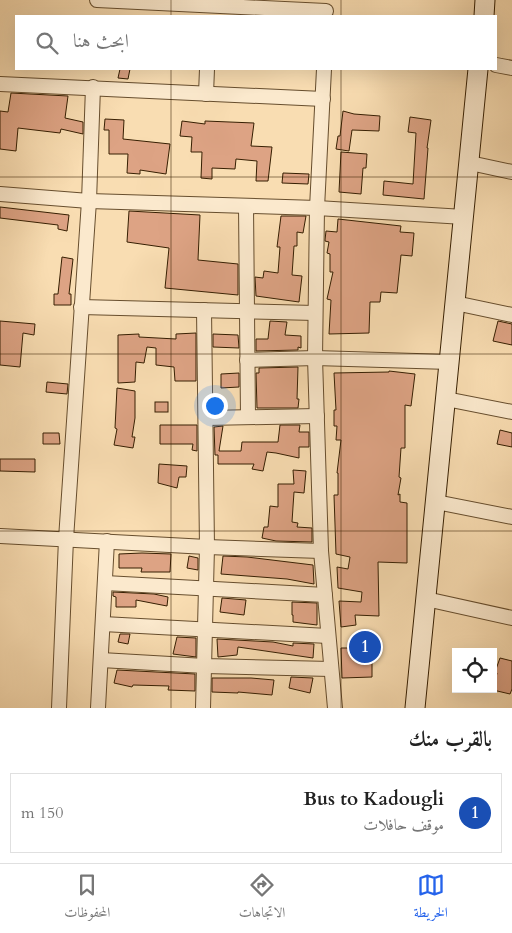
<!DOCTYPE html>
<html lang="ar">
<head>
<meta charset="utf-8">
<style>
	:root { --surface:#fff; --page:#f6f6f6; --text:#222; --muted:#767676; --line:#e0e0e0; --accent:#2563eb }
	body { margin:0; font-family:Cardo,Amiri,serif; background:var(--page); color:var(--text); direction:rtl }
	.controls { position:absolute; right:15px; bottom:15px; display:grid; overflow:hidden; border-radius:0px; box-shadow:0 5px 20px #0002 }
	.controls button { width:45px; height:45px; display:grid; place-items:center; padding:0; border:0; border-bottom:1px solid var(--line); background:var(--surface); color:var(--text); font:25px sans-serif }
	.you { position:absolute; left:214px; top:405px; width:18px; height:18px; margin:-12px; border:4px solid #fff; border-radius:50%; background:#1a73e8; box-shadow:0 0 0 8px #1a73e833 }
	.badge { display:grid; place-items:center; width:32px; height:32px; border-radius:50%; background:var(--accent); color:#fff; font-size:16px; font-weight:700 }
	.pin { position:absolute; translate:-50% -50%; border:2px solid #fff; box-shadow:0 1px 5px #0006 }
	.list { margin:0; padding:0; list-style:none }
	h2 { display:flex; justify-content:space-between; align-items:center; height:65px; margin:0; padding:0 20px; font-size:21px }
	h2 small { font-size:16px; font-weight:400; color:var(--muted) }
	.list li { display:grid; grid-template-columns:32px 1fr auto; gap:15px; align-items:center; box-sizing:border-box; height:80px; margin:0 10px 10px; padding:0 10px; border:1px solid var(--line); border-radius:0px }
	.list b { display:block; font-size:19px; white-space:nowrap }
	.list p { margin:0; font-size:16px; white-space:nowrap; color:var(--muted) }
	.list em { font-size:16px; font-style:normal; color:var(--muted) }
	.icon { flex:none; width:28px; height:28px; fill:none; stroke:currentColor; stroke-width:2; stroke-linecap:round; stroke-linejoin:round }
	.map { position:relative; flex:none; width:512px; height:708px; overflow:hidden; direction:ltr }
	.search { position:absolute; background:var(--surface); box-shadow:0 5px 20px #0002; left:15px; right:15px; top:15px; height:55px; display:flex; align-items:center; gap:12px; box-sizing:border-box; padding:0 18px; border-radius:0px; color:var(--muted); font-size:19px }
	.sheet { height:155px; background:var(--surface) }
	nav { display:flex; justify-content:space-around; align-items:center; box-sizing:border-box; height:70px; border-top:1px solid var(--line); background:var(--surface); font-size:14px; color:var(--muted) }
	nav a { display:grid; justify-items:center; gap:2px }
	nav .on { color:var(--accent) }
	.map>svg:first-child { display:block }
	.building { fill:#dda384; stroke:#361f02 }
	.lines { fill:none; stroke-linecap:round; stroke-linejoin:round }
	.minor-casing { stroke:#674e2e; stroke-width:16 }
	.secondary-casing { stroke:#361f02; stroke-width:21 }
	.minor { stroke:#fbe9cd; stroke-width:14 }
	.secondary { stroke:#fbe9cd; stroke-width:19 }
	.grid { fill:none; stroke:#361f02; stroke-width:1; stroke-opacity:0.55 }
</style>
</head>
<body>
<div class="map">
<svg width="512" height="708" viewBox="0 0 512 708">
	<rect width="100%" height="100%" fill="#f9ddb2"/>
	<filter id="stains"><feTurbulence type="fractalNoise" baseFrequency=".004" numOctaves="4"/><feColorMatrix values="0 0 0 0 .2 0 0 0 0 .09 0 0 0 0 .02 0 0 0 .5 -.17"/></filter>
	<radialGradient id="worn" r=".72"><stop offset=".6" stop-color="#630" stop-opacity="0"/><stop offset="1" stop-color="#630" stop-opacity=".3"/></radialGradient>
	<g class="building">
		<path d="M120,69h10l-2,10 -10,-1z"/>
		<path d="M11,93l57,3 -3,22 18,4v12l-22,-5 -1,4 -42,-5 -2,23 -16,-2v-38l8,1z"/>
		<path d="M343,111l11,3 26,2 -1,15 -27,-1 -3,21 -13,-2 2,-13h2z"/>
		<path d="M410,117l21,3 -4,28h1l-4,51 -41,-4 1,-14 29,3 3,-51 -8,-1z"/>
		<path d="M105,119l19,1 -1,19 47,5 -4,30 -26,-4v4l-13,-1 1,-19h-19v-24h-5z"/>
		<path d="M182,121l23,3v-3l49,2 -3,23 21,1 -4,34h-12l1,-20 -21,-2 -1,10 -23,-1v11l-11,-1 1,-26h-11l1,-15 -12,-1z"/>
		<path d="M341,152l26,2 -1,14h-3l-2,26 -22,-2z"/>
		<path d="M283,173l26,1 -1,10 -26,-1z"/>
		<path d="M0,207l69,8 -2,16 -9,-2v-4l-58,-7z"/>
		<path d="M129,211l71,4 -2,45 40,4v31l-73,-7 4,-40 -42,-6z"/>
		<path d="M281,216h25l-3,17 -6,-1v14h-3l-2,29 10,1 -3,26 -43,-6 -1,-19 8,1 1,-7 14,2 2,-26h-3z"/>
		<path d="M338,219l63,7 -1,6 14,1 -2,23 -11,-1 -4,38 -16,-1 -1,10h-10l-1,31 -40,1 2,-34 -4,-1 6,-27h-3v-18l-3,-1 2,-11 -4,-1v-1l1,-9 11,1z"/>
		<path d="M62,257l11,2 -4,35h2v11h-17v-11h4z"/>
		<path d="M0,321l35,3 -1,11 -11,-2 -3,34 -20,-2z"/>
		<path d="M270,321l17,1 -2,13 16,1v12l-3,-1v3l-42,1v-12h12z"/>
		<path d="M498,321l14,3v21l-19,-4z"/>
		<path d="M196,333v48h-21l-1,-14 -18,-2v-17l-9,-1 -3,16 -8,-1 -1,20 -17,1v-48l21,-1v3l37,2v-5z"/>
		<path d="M213,334l25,1 1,13 -26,-1z"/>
		<path d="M298,367l-1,32h2l-1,9h-41l-1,-35h3v-5z"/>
		<path d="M389,371l26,3 -4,32 -6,-1v43h-4l-2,29 2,1 -3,17 2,-1v8l7,1v60l-29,-1 1,54 -24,-1 1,10 -15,2 -2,-26 22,1 1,-10 -24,-4 -1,-21 11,2 2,-12 -14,-3 -2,-59h4v-22h-1l4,-33h-5l1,-14h-3v-16h2l-2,-37 55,-1z"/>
		<path d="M239,373v14l-18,1v-14z"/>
		<path d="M47,382l21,2 -1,10 -21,-2z"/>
		<path d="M117,388l18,3v27l-3,19h3l-2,11 -19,-3 3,-16 -2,-1z"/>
		<rect x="155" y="402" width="13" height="10"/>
		<path d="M160,425h37v26l-5,-1 1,-6h-33z"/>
		<path d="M280,425h20l-1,7h10v15h-10v11l-23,-5 -9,-1 -4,19 -11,-2 2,-5h-36v-9h-3l-1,-28 9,-1 -4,25h22l1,-9h36z"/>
		<path d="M500,430l12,3v14l-15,-3z"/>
		<path d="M43,433h16l1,11h-17z"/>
		<path d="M0,459h35v13l-35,-1z"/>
		<path d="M159,464l28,2 -1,11h-7l-2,11 -19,-5z"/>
		<path d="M293,470l13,1 -2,22 -10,-1 -2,30 6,1 -1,4 15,1v14l-36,-1 -14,-3 2,-11h4l2,-21 8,1v-23h16z"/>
		<path d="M142,553l29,1 -1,18h-29l1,-4h-23v-14z"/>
		<path d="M189,556l9,2v12l-11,-2z"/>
		<path d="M223,556l24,1 66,8 1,19 -27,-5 -66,-5z"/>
		<path d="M113,592l41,2 14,3 -1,9 -31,-6v7h-20v-10l-3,-1z"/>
		<path d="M222,598l24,2 -2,15 -24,-3z"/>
		<path d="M292,602l25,1v22l-24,-3v-7h-1z"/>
		<path d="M120,634h10l-2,10 -10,-2z"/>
		<path d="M177,637l19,1v19l-23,-3z"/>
		<path d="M217,639l56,3 20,4v-3l21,1 -1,14 -75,-11 -1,8 -19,2z"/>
		<path d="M341,648h31v29l-30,1z"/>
		<path d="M500,658l12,3v28l-2,5 -17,-4 4,-17 -2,-1z"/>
		<path d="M117,670l78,4v17l-27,-1 1,-4 -36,-1 -1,2 -18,-4z"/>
		<path d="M291,677l22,1 -3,15 -21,-5z"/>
		<path d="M212,678h39l23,2 -2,15 -34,-3v1l-26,-1z"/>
	</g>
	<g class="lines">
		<defs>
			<g id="minor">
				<path d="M97,0l229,11"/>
				<path d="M496,65l16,3"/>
				<path d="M324,69l-7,139 -2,150 6,193 14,157"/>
				<path d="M0,84l323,15"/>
				<path d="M206,94l1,-25"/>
				<path d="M470,163l42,9"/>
				<path d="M0,194l89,7 228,7 147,9"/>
				<path d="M246,206l2,211"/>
				<path d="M455,303l57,12"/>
				<path d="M81,307l234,6"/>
				<path d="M247,360l68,-2 135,4"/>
				<path d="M446,399l66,13"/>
				<path d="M206,418l111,-2"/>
				<path d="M436,502l76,15"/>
				<path d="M0,536l207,11 114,4"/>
				<path d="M105,583l220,12"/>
				<path d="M426,599l86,19"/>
				<path d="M103,624l225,12"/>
				<path d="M101,660l104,6 126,3"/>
				<path d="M59,708l7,-169 23,-338 4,-114"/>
				<path d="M98,708l9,-167"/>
				<path d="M203,708l4,-161 -3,-237"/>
			</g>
			<g id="secondary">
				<path d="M484,16l1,-16"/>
				<path d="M415,708l63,-639"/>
			</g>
		</defs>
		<use href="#minor" class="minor-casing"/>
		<use href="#secondary" class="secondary-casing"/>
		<use href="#minor" class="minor"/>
		<use href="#secondary" class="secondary"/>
	</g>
	<path class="grid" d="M171,0v16M341,0v16M171,69v639M341,69v639M0,177h512M0,354h512M0,531h512"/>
	<rect width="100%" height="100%" filter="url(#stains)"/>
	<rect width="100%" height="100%" fill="url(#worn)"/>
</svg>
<div class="controls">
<button><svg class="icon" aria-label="locate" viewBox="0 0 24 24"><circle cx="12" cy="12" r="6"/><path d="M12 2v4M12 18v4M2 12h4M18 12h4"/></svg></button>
</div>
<div class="you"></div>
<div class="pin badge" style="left:365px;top:647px;background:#1a4fb4">1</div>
<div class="search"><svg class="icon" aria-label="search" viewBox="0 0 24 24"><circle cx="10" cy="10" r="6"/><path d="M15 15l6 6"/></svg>ابحث هنا</div>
</div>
<section class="sheet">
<h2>بالقرب منك<small></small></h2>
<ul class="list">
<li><span class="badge" style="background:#1a4fb4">1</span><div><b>Bus to Kadougli</b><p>موقف حافلات</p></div><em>150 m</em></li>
</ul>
</section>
<nav>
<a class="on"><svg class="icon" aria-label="map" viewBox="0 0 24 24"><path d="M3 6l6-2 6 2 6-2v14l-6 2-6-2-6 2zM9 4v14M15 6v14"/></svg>الخريطة</a>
<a><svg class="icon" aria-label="directions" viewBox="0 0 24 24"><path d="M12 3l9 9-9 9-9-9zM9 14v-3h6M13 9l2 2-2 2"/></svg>الاتجاهات</a>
<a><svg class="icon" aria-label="saved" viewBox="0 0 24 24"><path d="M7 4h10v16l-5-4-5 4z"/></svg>المحفوظات</a>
</nav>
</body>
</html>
